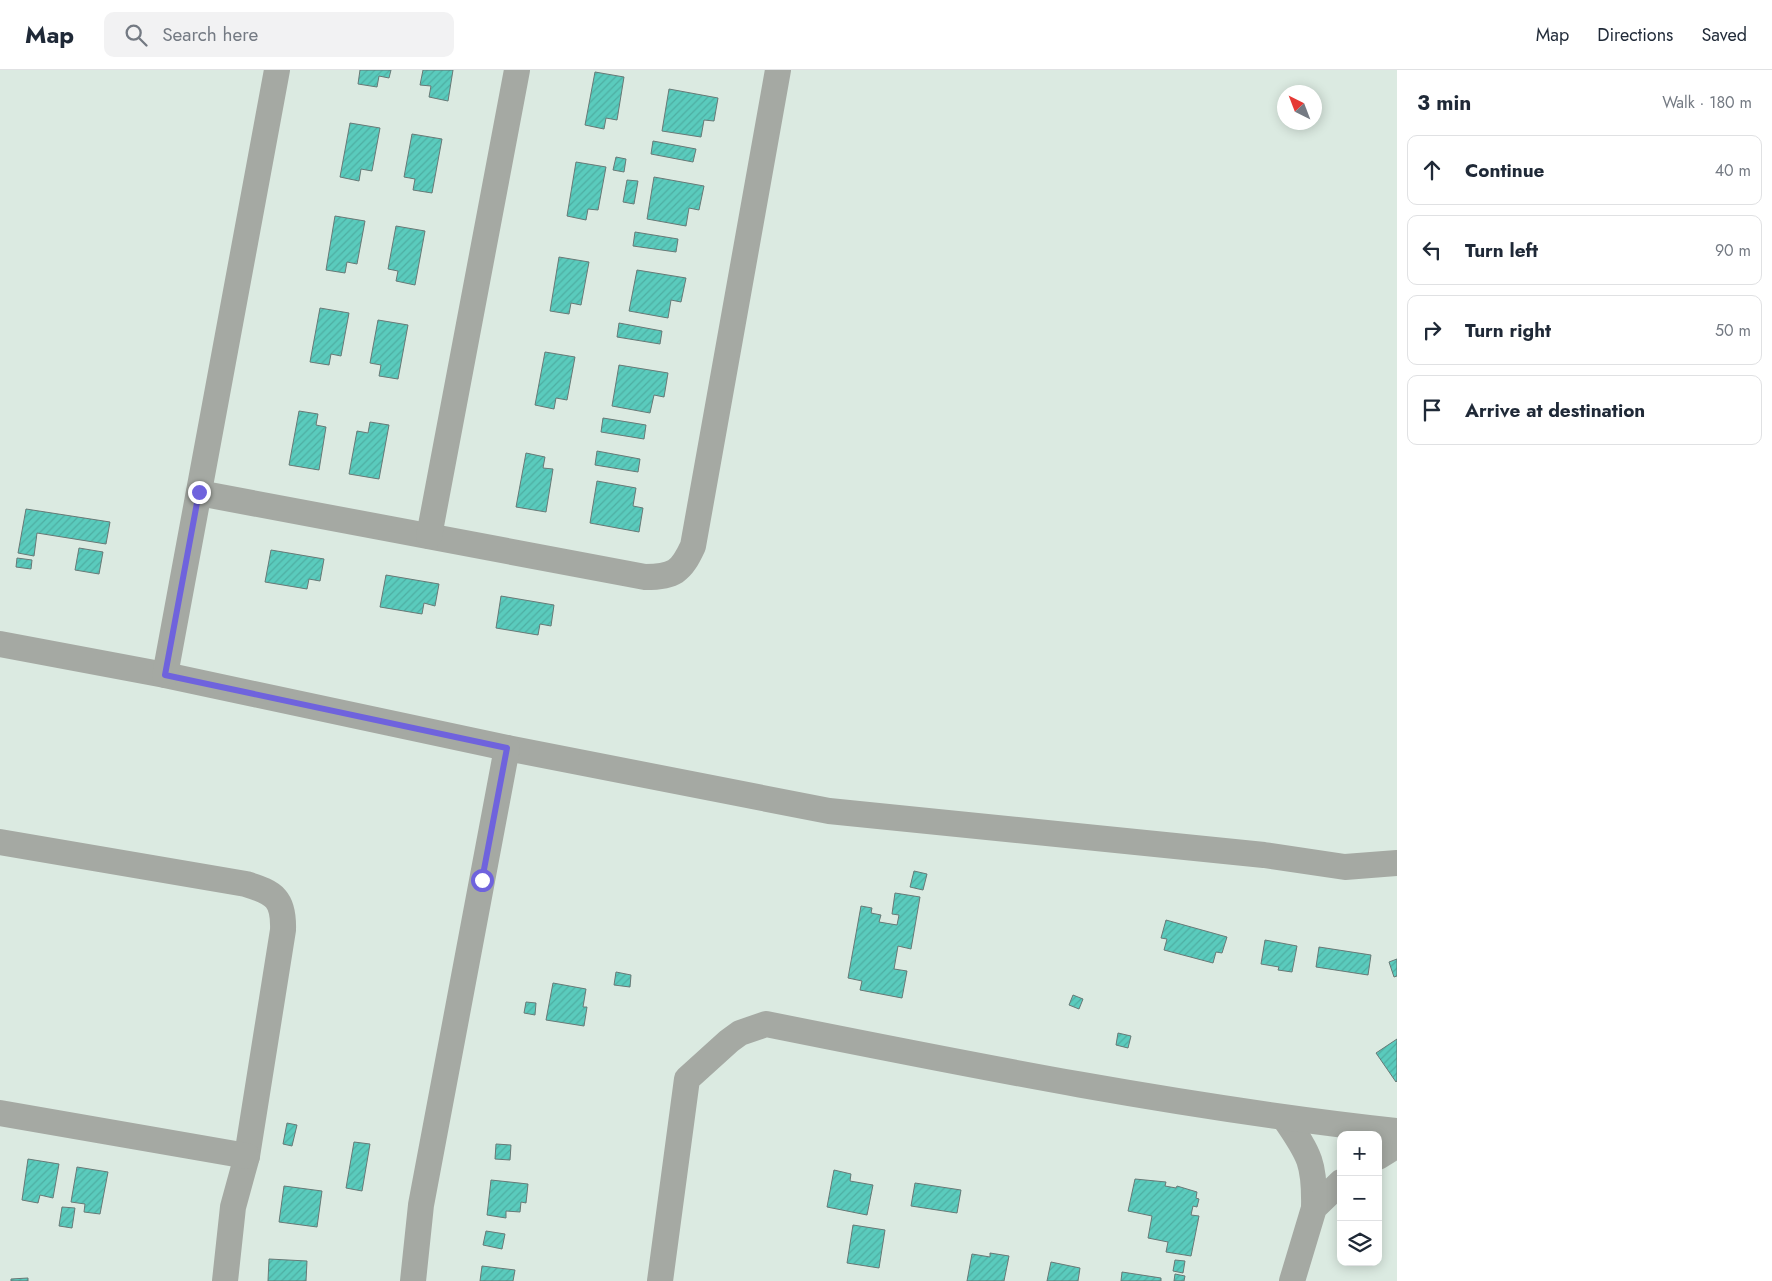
<!DOCTYPE html>
<html lang="en">
<head>
<meta charset="utf-8">
<style>
	:root { --surface:#fff; --page:#f2f2f3; --text:#1f2937; --muted:#747a83; --line:#e0e1e3 }
	body { margin:0; font-family:Jost,sans-serif; background:var(--page); color:var(--text) }
	.controls { position:absolute; right:15px; bottom:15px; display:grid; overflow:hidden; border-radius:10px; box-shadow:0 2px 12px #0003 }
	.controls button { width:45px; height:45px; display:grid; place-items:center; padding:0; border:0; border-bottom:1px solid var(--line); background:var(--surface); color:var(--text); font:25px sans-serif }
	.compass { position:absolute; left:1277px; top:15px; width:45px; height:45px; border-radius:50%; background:var(--surface); box-shadow:0 2px 12px #0003; rotate:318deg }
	.stop { position:absolute; width:15px; height:15px; margin:-11px; border:4px solid #6f63dd; border-radius:50%; background:#fff }
	.stop.end { background:#6f63dd; border-color:#fff; box-shadow:0 1px 5px #0008 }
	.list { margin:0; padding:0; list-style:none }
	h2 { display:flex; justify-content:space-between; align-items:center; height:65px; margin:0; padding:0 20px; font-size:21px }
	h2 small { font-size:16px; font-weight:400; color:var(--muted) }
	.list li { display:grid; grid-template-columns:32px 1fr auto; gap:15px; align-items:center; box-sizing:border-box; height:70px; margin:0 10px 10px; padding:0 10px; border:1px solid var(--line); border-radius:10px }
	.list b { display:block; font-size:19px; white-space:nowrap }
	.list em { font-size:16px; font-style:normal; color:var(--muted) }
	.icon { flex:none; width:28px; height:28px; fill:none; stroke:currentColor; stroke-width:2; stroke-linecap:round; stroke-linejoin:round }
	.map { position:relative; flex:none; width:1397px; height:1211px; overflow:hidden }
	header { display:flex; align-items:center; gap:30px; box-sizing:border-box; height:70px; padding:0 25px; background:var(--surface); border-bottom:1px solid var(--line) }
	header strong { font-size:24px }
	nav { display:flex; gap:28px; margin-inline-start:auto; font-size:18px }
	.search { width:350px; height:45px; background:var(--page); display:flex; align-items:center; gap:12px; box-sizing:border-box; padding:0 18px; border-radius:10px; color:var(--muted); font-size:19px }
	main { display:flex }
	aside { flex:1; background:var(--surface) }
	.map>svg:first-child { display:block }
	.building { fill:url(#building-hatch); stroke:#687976 }
	.lines { fill:none; stroke-linecap:round; stroke-linejoin:round }
	.street { stroke:#a5a9a3; stroke-width:26 }
	.route { stroke:#6f63dd; stroke-width:6 }
</style>
</head>
<body>
<header>
<strong>Map</strong>
<div class="search"><svg class="icon" aria-label="search" viewBox="0 0 24 24"><circle cx="10" cy="10" r="6"/><path d="M15 15l6 6"/></svg>Search here</div>
<nav><a>Map</a><a>Directions</a><a>Saved</a></nav>
</header>
<main>
<div class="map">
<svg width="1397" height="1211" viewBox="0 0 1397 1211">
	<defs>
		<pattern id="building-hatch" width="6" height="6" patternUnits="userSpaceOnUse" patternTransform="scale(1.25)"><rect width="6" height="6" fill="#5acbbd"/><path d="M-1 1l2-2M0 6l6-6M5 7l2-2" fill="none" stroke="#4eaea2"/></pattern>
	</defs>
	<rect width="100%" height="100%" fill="#dbeae1"/>
	<g class="building">
		<path d="M360,0h31l-2,8 -10,-2 -2,11 -19,-3z"/>
		<path d="M423,0h30l-5,31 -19,-4 2,-11 -11,-1z"/>
		<path d="M595,2l29,5 -7,43 -11,-2 -2,11 -19,-4z"/>
		<path d="M669,19l49,9 -4,23 -10,-1 -3,17 -39,-6z"/>
		<path d="M350,53l30,5 -8,43 -11,-2 -2,12 -19,-4z"/>
		<path d="M412,64l30,5 -10,54 -19,-3 2,-11 -11,-2z"/>
		<path d="M653,71l43,8 -3,13 -42,-8z"/>
		<path d="M616,87l10,2 -2,13 -11,-2z"/>
		<path d="M576,92l30,5 -8,43 -10,-1 -2,11 -19,-4z"/>
		<path d="M654,107l50,9 -5,24 -10,-2 -3,18 -39,-7z"/>
		<path d="M627,110l11,1 -4,23 -11,-2z"/>
		<path d="M335,146l30,5 -8,43 -10,-2 -2,11 -19,-3z"/>
		<path d="M396,156l29,5 -10,54 -19,-4 2,-10 -10,-2z"/>
		<path d="M635,162l43,7 -2,13 -43,-6z"/>
		<path d="M559,187l30,5 -8,43 -10,-2 -2,11 -19,-3z"/>
		<path d="M637,200l49,8 -5,24 -10,-2 -3,18 -39,-7z"/>
		<path d="M320,238l29,5 -8,43 -10,-2 -2,11 -19,-3z"/>
		<path d="M378,250l30,5 -10,54 -19,-3 2,-11 -11,-2z"/>
		<path d="M619,253l43,8 -2,13 -43,-7z"/>
		<path d="M545,282l30,5 -8,43 -11,-2 -2,11 -19,-4z"/>
		<path d="M619,295l49,8 -4,24 -10,-2 -4,18 -38,-7z"/>
		<path d="M299,341l19,3 -2,11 10,2 -7,43 -30,-5z"/>
		<path d="M603,348l43,7 -2,14 -43,-7z"/>
		<path d="M370,352l19,3 -10,54 -30,-5 8,-43 11,2z"/>
		<path d="M597,381l43,8 -2,13 -43,-7z"/>
		<path d="M526,383l19,4 -2,11 10,1 -7,43 -30,-5z"/>
		<path d="M597,411l39,7 -3,18 10,2 -4,24 -49,-9z"/>
		<path d="M26,439l84,13 -4,22 -69,-11 -3,23 -16,-3z"/>
		<path d="M79,478l24,4 -4,22 -24,-4z"/>
		<path d="M271,480l53,9 -4,22 -11,-2 -2,10 -42,-7z"/>
		<path d="M17,488l15,2 -1,9 -15,-2z"/>
		<path d="M386,505l53,9 -4,22 -11,-3 -2,11 -42,-7z"/>
		<path d="M501,526l53,9 -3,21 -11,-2 -2,11 -42,-7z"/>
		<path d="M914,801l13,3 -4,16 -13,-3z"/>
		<path d="M895,823l25,4 -9,52 -13,-3 -4,23 13,2 -5,27 -42,-8 2,-9 -14,-3 13,-72 11,2 -1,5 10,2 -2,7 18,3 2,-10 -7,-1z"/>
		<path d="M1166,850l61,17 -5,16 -6,-1 -3,11 -49,-13 3,-11 -6,-1z"/>
		<path d="M1265,870l32,6 -5,26 -14,-2 1,-3 -18,-3z"/>
		<path d="M1319,877l52,8 -3,20 -52,-8z"/>
		<path d="M1397,889v17l-3,1 -5,-15z"/>
		<path d="M616,902l15,3 -1,12 -16,-2z"/>
		<path d="M553,913l33,6 -3,18h4l-3,19 -38,-6z"/>
		<path d="M1073,925l10,4 -4,10 -10,-4z"/>
		<path d="M526,932l10,1 -1,12 -11,-2z"/>
		<path d="M1118,963l13,3 -3,12 -12,-3z"/>
		<path d="M1397,969v42l-1,1 -20,-29z"/>
		<path d="M287,1053l10,2 -5,21 -9,-2z"/>
		<path d="M354,1072l16,2 -8,47 -16,-3z"/>
		<path d="M496,1074l15,1 -1,15 -15,-1z"/>
		<path d="M28,1089l31,5 -6,34 -13,-3 -2,8 -16,-3z"/>
		<path d="M77,1097l31,5 -8,42 -16,-2 1,-8 -14,-2z"/>
		<path d="M834,1100l17,4 -1,7 23,4 -6,30 -40,-8z"/>
		<path d="M1135,1109l31,3 -1,4 11,2 1,-2 20,6 -1,6 3,1 -2,8 -4,-1 -2,9 8,1 -8,40 -25,-4 2,-10 -20,-4 4,-22 -24,-5z"/>
		<path d="M491,1110l37,4 -2,19 -5,-1 -1,10 -14,-1v7l-19,-3z"/>
		<path d="M915,1113l46,7 -4,23 -46,-7z"/>
		<path d="M284,1116l38,5 -5,36 -38,-5z"/>
		<path d="M62,1137l13,1 -3,20 -13,-2z"/>
		<path d="M853,1155l32,5 -6,38 -32,-5z"/>
		<path d="M486,1161l19,3 -3,15 -19,-4z"/>
		<path d="M990,1183l19,3 -5,25h-37l5,-27 18,3z"/>
		<path d="M269,1189l38,2 -1,20h-38z"/>
		<path d="M1175,1190l10,1 -2,12 -10,-2z"/>
		<path d="M1051,1192l29,6 -2,13h-31z"/>
		<path d="M482,1196l33,4 -2,11h-33z"/>
		<path d="M1122,1202l39,6v3h-40z"/>
		<path d="M1175,1204l10,2 -1,5h-10z"/>
		<path d="M28,1208v3h-17v-2z"/>
	</g>
	<g class="lines">
		<g class="street">
			<path d="M199,423l446,84c29,0 36,-5 48,-31l85,-476"/>
			<path d="M429,466l88,-466"/>
			<path d="M0,574l165,31 342,73 322,63 435,44 81,12 52,-4"/>
			<path d="M165,605l112,-605"/>
			<path d="M0,772l246,42c29,9 38,15 37,46l-36,226 -14,51 -8,74"/>
			<path d="M0,1043l247,43"/>
			<path d="M1285,1049c25,36 30,45 29,89"/>
			<path d="M1378,1087l19,-12"/>
			<path d="M413,1211l8,-76 86,-457"/>
			<path d="M660,1211l27,-202 42,-38 11,-8 26,-9c209,42 419,84 631,107"/>
			<path d="M1292,1211l22,-73 27,-26"/>
		</g>
	</g>
	<g class="lines">
		<path class="route" d="M199,422l-34,183 342,73 -25,132"/>
	</g>
</svg>
<div class="controls">
<button>+</button>
<button>−</button>
<button><svg class="icon" aria-label="layers" viewBox="0 0 24 24"><path d="M12 4l9 5-9 5-9-5zM3 14l9 5 9-5"/></svg></button>
</div>
<svg class="compass" viewBox="-18 -18 36 36"><path d="M0-13l5 13h-10z" fill="#e53935"/><path d="M0 13l5-13h-10z" fill="#747a83"/></svg>
<div class="stop" style="left:482px;top:810px"></div>
<div class="stop end" style="left:199px;top:422px"></div>
</div>
<aside>
<h2>3 min<small>Walk · 180 m</small></h2>
<ul class="list">
<li><svg class="icon" aria-label="ahead" viewBox="0 0 24 24"><path d="M12 20V5M6 11l6-6 6 6"/></svg><div><b>Continue</b></div><em>40 m</em></li>
<li><svg class="icon" aria-label="left" viewBox="0 0 24 24"><path d="M17 20v-9H6M10 6l-5 5 5 5"/></svg><div><b>Turn left</b></div><em>90 m</em></li>
<li><svg class="icon" aria-label="right" viewBox="0 0 24 24"><path d="M7 20v-9h11M14 6l5 5-5 5"/></svg><div><b>Turn right</b></div><em>50 m</em></li>
<li><svg class="icon" aria-label="arrive" viewBox="0 0 24 24"><path d="M6 21V4h12l-3 4 3 4H6"/></svg><div><b>Arrive at destination</b></div></li>
</ul>
</aside>
</main>
</body>
</html>
